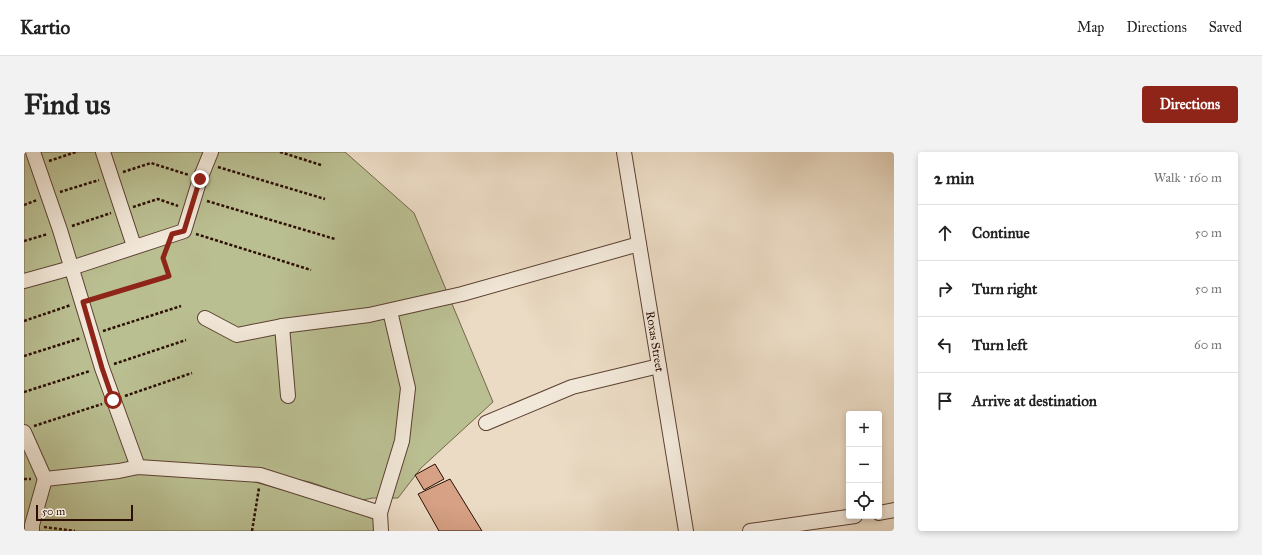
<!DOCTYPE html>
<html lang="en">
<head>
<meta charset="utf-8">
<style>
	:root { --surface:#fff; --page:#f2f2f2; --text:#222; --muted:#767676; --line:#e0e0e0; --accent:#8f2418 }
	body { margin:0; font-family:"IM FELL Great Primer",serif; background:var(--page); color:var(--text) }
	.controls { position:absolute; right:12px; bottom:12px; display:grid; overflow:hidden; border-radius:4px; box-shadow:0 2px 6px #0003 }
	.controls button { width:36px; height:36px; display:grid; place-items:center; padding:0; border:0; border-bottom:1px solid var(--line); background:var(--surface); color:var(--text); font:20px sans-serif }
	.scale { position:absolute; left:12px; bottom:10px; width:97px; box-sizing:border-box; padding-left:4px; border:2px solid #2c0e02; border-top:0; font-size:11px; line-height:14px; white-space:nowrap; color:#2c0e02; -webkit-text-stroke:3px #f2e8d9; paint-order:stroke }
	.stop { position:absolute; width:12px; height:12px; margin:-9px; border:3px solid #8f2418; border-radius:50%; background:#fff }
	.stop.end { background:#8f2418; border-color:#fff; box-shadow:0 1px 4px #0008 }
	.list { margin:0; padding:0; list-style:none }
	h2 { display:flex; justify-content:space-between; align-items:center; height:52px; margin:0; padding:0 16px; font-size:17px }
	h2 small { font-size:13px; font-weight:400; color:var(--muted) }
	.list li { display:grid; grid-template-columns:26px 1fr auto; gap:12px; align-items:center; box-sizing:border-box; height:56px; padding:0 16px; border-top:1px solid var(--line) }
	.list b { display:block; font-size:15px; white-space:nowrap }
	.list em { font-size:13px; font-style:normal; color:var(--muted) }
	.icon { flex:none; width:22px; height:22px; fill:none; stroke:currentColor; stroke-width:2; stroke-linecap:round; stroke-linejoin:round }
	.map { position:relative; flex:none; width:870px; height:379px; overflow:hidden; border-radius:4px }
	header { display:flex; align-items:center; gap:24px; box-sizing:border-box; height:56px; padding:0 20px; background:var(--surface); border-bottom:1px solid var(--line) }
	header strong { font-size:19px }
	nav { display:flex; gap:22px; margin-inline-start:auto; font-size:14px }
	.intro { display:flex; align-items:center; justify-content:space-between; box-sizing:border-box; height:96px; padding:0 24px }
	h1 { margin:0; font-size:28px }
	.button { padding:10px 18px; border-radius:4px; background:var(--accent); color:#fff; font-size:14px; font-weight:700 }
	main { display:flex; gap:24px; padding:0 24px }
	aside { flex:1; background:var(--surface); border-radius:4px; box-shadow:0 2px 6px #0003 }
	.map>svg:first-child { display:block }
	.green { fill:#babf92; stroke:#73664a }
	.building { fill:#d6a185; stroke:#2c0e02 }
	.lines { fill:none; stroke-linecap:round; stroke-linejoin:round }
	.minor-casing { stroke:#5c4132; stroke-width:16 }
	.path { stroke:#2c0e02; stroke-width:2.5; stroke-dasharray:3 2; stroke-linecap:butt }
	.minor { stroke:#f2e8d9; stroke-width:14 }
	.route { stroke:#8f2418; stroke-width:5 }
	.labels { text-anchor:middle; stroke-width:4; stroke-linejoin:round; paint-order:stroke }
	.street-label { font-size:12px; fill:#2c0e02; stroke:#f2e8d9 }
</style>
</head>
<body>
<header>
<strong>Kartio</strong>
<nav><a>Map</a><a>Directions</a><a>Saved</a></nav>
</header>
<div class="intro"><h1>Find us</h1><a class="button">Directions</a></div>
<main>
<div class="map">
<svg width="870" height="379" viewBox="0 0 870 379">
	<rect width="100%" height="100%" fill="#ebdbc4"/>
	<filter id="stains"><feTurbulence type="fractalNoise" baseFrequency=".005" numOctaves="4"/><feColorMatrix values="0 0 0 0 .2 0 0 0 0 .09 0 0 0 0 .02 0 0 0 .5 -.17"/></filter>
	<radialGradient id="worn" r=".72"><stop offset=".6" stop-color="#630" stop-opacity="0"/><stop offset="1" stop-color="#630" stop-opacity=".3"/></radialGradient>
	<path class="green" d="M0,0h321l69,61 79,189 -72,66 -23,30h-25l-11,2 -52,-18 -73,-15 -100,6 107,6 137,39 -2,13h-355z"/>
	<g class="building">
		<path d="M411,312l9,15 -20,11 -9,-15z"/>
		<path d="M426,327l32,52h-43l-21,-37z"/>
	</g>
	<g class="lines">
		<defs>
			<g id="minor">
				<path d="M9,0l27,78 42,138 36,99"/>
				<path d="M79,0l31,94"/>
				<path id="s1" d="M600,0l62,379"/>
				<path d="M0,129l47,-13 113,-37 16,-52 11,-27"/>
				<path d="M181,166l32,17 45,-9 87,-11 93,-21 177,-50"/>
				<path d="M258,174l6,70"/>
				<path d="M462,271l86,-36 87,-21"/>
				<path d="M0,280l21,47"/>
				<path d="M855,361l15,-3"/>
				<path d="M8,379v-6l13,-46 74,-8 19,-4 122,8 120,38"/>
				<path d="M357,379l-1,-18 22,-72 6,-53 -18,-77"/>
				<path d="M726,379l105,-15"/>
			</g>
		</defs>
		<use href="#minor" class="minor-casing"/>
		<g class="path">
			<path d="M256,0l41,13"/>
			<path d="M25,9l27,-9"/>
			<path d="M194,15l107,32"/>
			<path d="M99,20l28,-9 38,12"/>
			<path d="M36,40l39,-12"/>
			<path d="M183,49l128,38"/>
			<path d="M0,53l13,-5"/>
			<path d="M109,55l25,-8 20,7"/>
			<path d="M48,74l39,-13"/>
			<path d="M172,82l115,36"/>
			<path d="M0,89l24,-7"/>
			<path d="M69,147l76,-23 -6,-18 2,-7"/>
			<path d="M0,169l47,-16"/>
			<path d="M79,179l78,-25"/>
			<path d="M0,204l57,-18"/>
			<path d="M90,212l72,-24"/>
			<path d="M0,240l66,-21"/>
			<path d="M101,244l67,-23"/>
			<path d="M10,274l68,-22"/>
			<path d="M0,327h7"/>
			<path d="M20,375l31,4"/>
			<path d="M228,379l7,-43"/>
		</g>
		<use href="#minor" class="minor"/>
	</g>
	<g class="lines">
		<path class="route" d="M89,248l-11,-32 -19,-66 86,-26 -6,-18 9,-24 12,-3 16,-52"/>
	</g>
	<g class="labels">
		<g class="street-label">
			<text dy="4" stroke="none"><textPath href="#s1" startOffset="192">Roxas Street</textPath></text>
		</g>
	</g>
	<rect width="100%" height="100%" filter="url(#stains)"/>
	<rect width="100%" height="100%" fill="url(#worn)"/>
</svg>
<div class="controls">
<button>+</button>
<button>−</button>
<button><svg class="icon" aria-label="locate" viewBox="0 0 24 24"><circle cx="12" cy="12" r="6"/><path d="M12 2v4M12 18v4M2 12h4M18 12h4"/></svg></button>
</div>
<div class="scale">50 m</div>
<div class="stop" style="left:89px;top:248px"></div>
<div class="stop end" style="left:176px;top:27px"></div>
</div>
<aside>
<h2>2 min<small>Walk · 160 m</small></h2>
<ul class="list">
<li><svg class="icon" aria-label="ahead" viewBox="0 0 24 24"><path d="M12 20V5M6 11l6-6 6 6"/></svg><div><b>Continue</b></div><em>50 m</em></li>
<li><svg class="icon" aria-label="right" viewBox="0 0 24 24"><path d="M7 20v-9h11M14 6l5 5-5 5"/></svg><div><b>Turn right</b></div><em>50 m</em></li>
<li><svg class="icon" aria-label="left" viewBox="0 0 24 24"><path d="M17 20v-9H6M10 6l-5 5 5 5"/></svg><div><b>Turn left</b></div><em>60 m</em></li>
<li><svg class="icon" aria-label="arrive" viewBox="0 0 24 24"><path d="M6 21V4h12l-3 4 3 4H6"/></svg><div><b>Arrive at destination</b></div></li>
</ul>
</aside>
</main>
</body>
</html>
